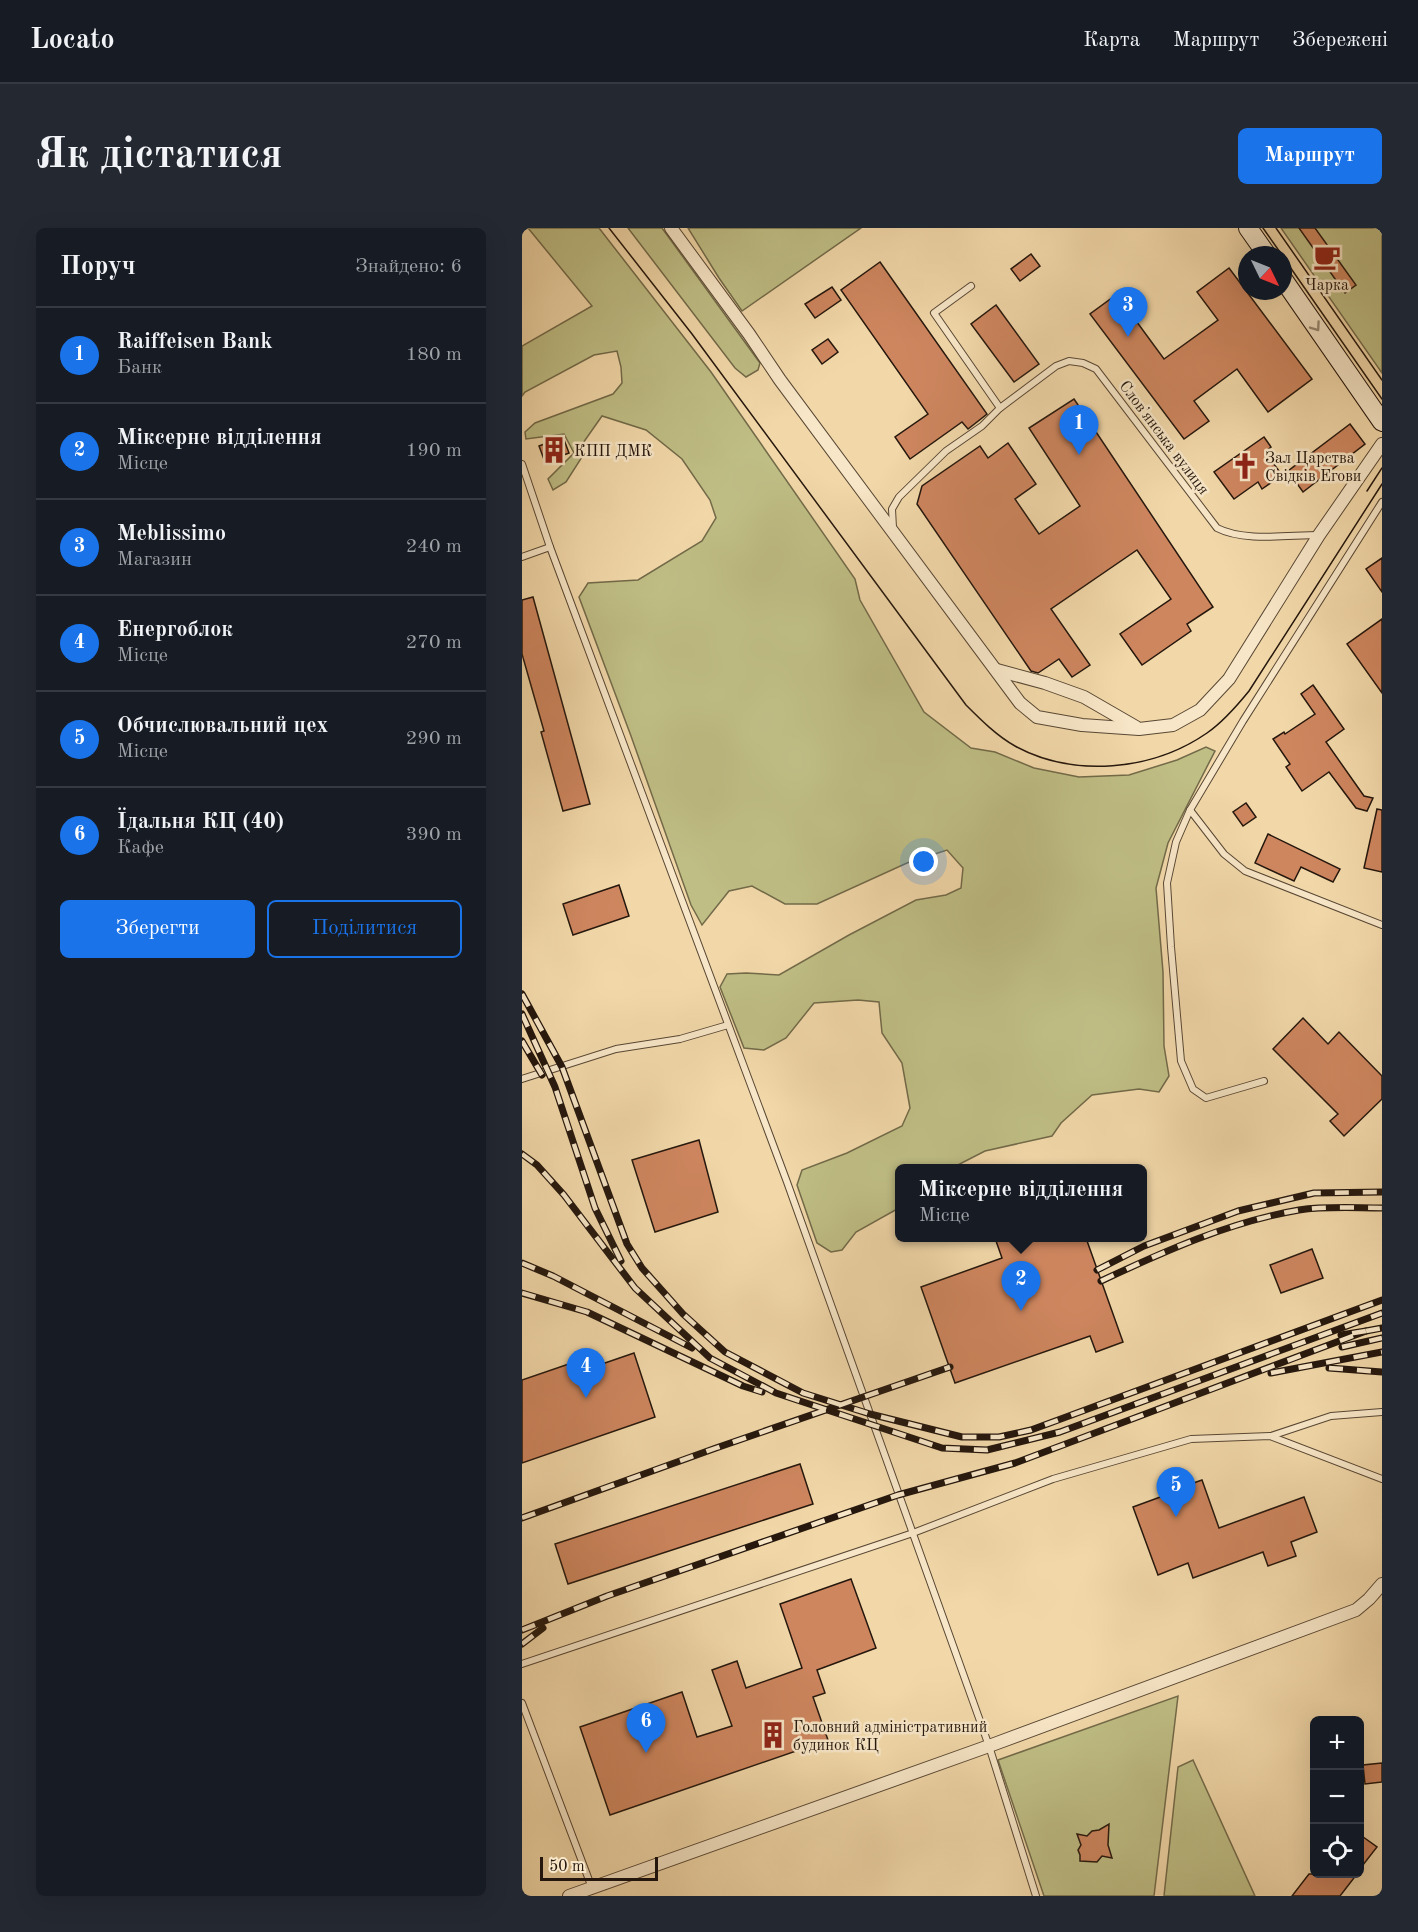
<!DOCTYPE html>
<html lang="uk">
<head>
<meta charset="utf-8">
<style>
	:root { --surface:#171b24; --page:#242831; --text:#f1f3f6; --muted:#9ea1a6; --line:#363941; --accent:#1a73e8 }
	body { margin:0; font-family:"Old Standard TT",serif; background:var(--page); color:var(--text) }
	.controls { position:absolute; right:18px; bottom:18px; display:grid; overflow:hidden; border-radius:9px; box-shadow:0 6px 24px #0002 }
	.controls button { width:54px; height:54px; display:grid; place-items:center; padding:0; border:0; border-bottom:2px solid var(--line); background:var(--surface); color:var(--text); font:30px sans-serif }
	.compass { position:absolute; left:716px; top:18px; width:54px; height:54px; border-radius:50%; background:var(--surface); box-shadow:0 6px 24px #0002; rotate:133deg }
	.scale { position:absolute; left:18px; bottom:15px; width:118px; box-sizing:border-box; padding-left:6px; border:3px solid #25170d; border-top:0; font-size:16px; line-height:21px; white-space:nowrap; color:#25170d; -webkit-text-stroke:4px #f7e6c7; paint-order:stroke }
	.you { position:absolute; left:402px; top:634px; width:21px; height:21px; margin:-15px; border:4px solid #fff; border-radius:50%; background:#1a73e8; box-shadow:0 0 0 9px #1a73e833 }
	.badge { display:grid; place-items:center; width:39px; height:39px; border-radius:50%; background:var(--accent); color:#fff; font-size:20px; font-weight:700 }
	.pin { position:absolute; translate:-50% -50px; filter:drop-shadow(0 2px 3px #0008) }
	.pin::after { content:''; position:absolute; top:32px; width:21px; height:18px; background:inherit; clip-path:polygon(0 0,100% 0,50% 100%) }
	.popup { position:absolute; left:373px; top:936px; width:252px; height:78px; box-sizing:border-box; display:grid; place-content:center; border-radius:9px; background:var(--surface); filter:drop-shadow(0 2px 4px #0005); font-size:20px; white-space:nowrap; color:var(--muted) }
	.popup b { font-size:22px; color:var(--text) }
	.popup::after { content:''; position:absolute; left:50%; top:100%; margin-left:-12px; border:12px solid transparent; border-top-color:var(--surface) }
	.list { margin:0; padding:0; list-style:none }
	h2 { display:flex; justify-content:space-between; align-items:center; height:78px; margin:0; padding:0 24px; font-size:26px }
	h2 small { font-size:20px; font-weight:400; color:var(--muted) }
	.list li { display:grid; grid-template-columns:39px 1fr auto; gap:18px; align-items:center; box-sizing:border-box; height:96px; padding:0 24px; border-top:2px solid var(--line) }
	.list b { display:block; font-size:22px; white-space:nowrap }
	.list p { margin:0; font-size:20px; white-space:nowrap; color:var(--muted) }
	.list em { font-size:20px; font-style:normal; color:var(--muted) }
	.actions { display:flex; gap:12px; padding:18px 24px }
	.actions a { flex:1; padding:14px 0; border:2px solid var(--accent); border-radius:9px; text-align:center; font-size:21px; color:var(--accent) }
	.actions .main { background:var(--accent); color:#fff }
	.icon { flex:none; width:33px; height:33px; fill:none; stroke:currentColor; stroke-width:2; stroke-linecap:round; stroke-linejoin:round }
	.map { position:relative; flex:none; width:860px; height:1668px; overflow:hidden; border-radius:9px }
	header { display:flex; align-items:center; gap:36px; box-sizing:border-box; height:84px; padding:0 30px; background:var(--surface); border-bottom:2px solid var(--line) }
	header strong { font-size:28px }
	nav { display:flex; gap:33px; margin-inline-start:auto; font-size:21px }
	.intro { display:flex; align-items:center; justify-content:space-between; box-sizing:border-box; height:144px; padding:0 36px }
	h1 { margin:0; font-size:42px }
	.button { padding:15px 27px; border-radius:9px; background:var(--accent); color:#fff; font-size:21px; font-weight:700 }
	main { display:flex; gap:36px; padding:0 36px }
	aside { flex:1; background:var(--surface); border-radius:9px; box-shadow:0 6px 24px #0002 }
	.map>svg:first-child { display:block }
	.green { fill:#bfbe85; stroke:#726a49; stroke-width:1.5 }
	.building { fill:#ce865f; stroke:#25170d; stroke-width:1.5 }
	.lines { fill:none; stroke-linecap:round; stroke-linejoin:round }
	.service-casing { stroke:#584734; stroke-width:8 }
	.minor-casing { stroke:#584734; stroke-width:14 }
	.secondary-casing { stroke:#25170d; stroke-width:20 }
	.service { stroke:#f7e6c7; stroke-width:6 }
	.minor { stroke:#f7e6c7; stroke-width:12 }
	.secondary { stroke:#f7e6c7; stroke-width:18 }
	.tram { stroke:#25170d; stroke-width:1.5 }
	.rail-casing { stroke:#25170d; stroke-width:7 }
	.rail { stroke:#f7e6c7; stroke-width:4.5; stroke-dasharray:14; stroke-linecap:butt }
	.oneway { stroke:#988973 }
	.labels { text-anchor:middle; stroke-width:5; stroke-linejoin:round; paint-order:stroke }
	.poi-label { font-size:16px; fill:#25170d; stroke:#f7e6c7; text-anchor:start }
	.street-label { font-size:16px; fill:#25170d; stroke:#f7e6c7 }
</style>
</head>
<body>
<header>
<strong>Locato</strong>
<nav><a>Карта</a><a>Маршрут</a><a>Збережені</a></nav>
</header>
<div class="intro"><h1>Як дістатися</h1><a class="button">Маршрут</a></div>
<main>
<aside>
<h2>Поруч<small>Знайдено: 6</small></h2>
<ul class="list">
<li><span class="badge">1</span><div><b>Raiffeisen Bank</b><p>Банк</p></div><em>180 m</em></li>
<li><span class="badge">2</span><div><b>Міксерне відділення</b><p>Місце</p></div><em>190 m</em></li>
<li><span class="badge">3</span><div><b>Meblissimo</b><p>Магазин</p></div><em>240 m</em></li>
<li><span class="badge">4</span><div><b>Енергоблок</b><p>Місце</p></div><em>270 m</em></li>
<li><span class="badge">5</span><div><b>Обчислювальний цех</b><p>Місце</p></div><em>290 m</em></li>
<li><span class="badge">6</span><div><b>Їдальня КЦ (40)</b><p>Кафе</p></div><em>390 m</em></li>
</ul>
<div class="actions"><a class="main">Зберегти</a><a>Поділитися</a></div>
</aside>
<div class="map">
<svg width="860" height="1668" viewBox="0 0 860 1668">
	<rect width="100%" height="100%" fill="#f2d8a9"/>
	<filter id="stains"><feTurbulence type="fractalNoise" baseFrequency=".00333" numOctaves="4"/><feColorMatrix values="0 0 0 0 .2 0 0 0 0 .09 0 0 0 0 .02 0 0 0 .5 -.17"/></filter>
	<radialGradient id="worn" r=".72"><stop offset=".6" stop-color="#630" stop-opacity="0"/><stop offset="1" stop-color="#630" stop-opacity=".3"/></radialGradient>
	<g class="green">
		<path d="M6,0h71l112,144 144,207 5,21 64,112 47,36 24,4 39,16 45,9 50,-2 48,-15 29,-13 9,4 -47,92 -12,45 7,84 1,74 5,30 -10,16 -20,-3 -47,6 -31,28 -9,13 -67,15 -33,17h-52l-1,40 -43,24 -14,18 -11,2 -14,-9 -20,-58 5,-15 45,-17 55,-27 8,-18 -8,-45 -20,-30 -3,-31 -21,-2 -44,3 -28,35 -22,12 -20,-2 -24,-61 7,-13 19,-1 33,2 70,-40 67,-35 30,-5 15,-7 2,-20 -16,-18 -40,13 -90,41h-32l-33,-18 -23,5 -27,34 -11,-20 -60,-169 -52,-139 9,-14 50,-3 64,-39 14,-23 -6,-18 -28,-41 -36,-29 -44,-14 -19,27 -1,14 -16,25 -13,8 -5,-11 26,-26 -10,-19 -38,5 -1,-7 10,-9 78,-29 9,-11 -1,-16 -4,-16 -23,4 -69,37 -3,4v-50l70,-40z"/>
		<path d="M106,0h34l98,135 -2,7 -12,7 -11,-9z"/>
		<path d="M166,0h173l-119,83 -23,-33z"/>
		<path d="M759,0h101v145z"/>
		<path d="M656,1468l-24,200h-110l-46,-136z"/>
		<path d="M671,1532l62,136h-91l14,-129z"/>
	</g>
	<g class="building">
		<path d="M777,0h16l41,57 -11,8z"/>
		<path d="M509,26l9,12 -20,15 -9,-12z"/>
		<path d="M358,34l107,152 -19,15 -6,-7 -52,37 -15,-22 33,-23 -87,-124z"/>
		<path d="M707,40l83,111 -44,33 -31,-43 -43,32 15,20 -25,18 -94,-125 30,-22 15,20 -4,2 33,45 54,-39 -21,-28z"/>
		<path d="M310,59l9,13 -26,18 -10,-14z"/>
		<path d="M474,77l43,59 -25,18 -43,-58z"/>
		<path d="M306,111l10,13 -16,12 -10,-14z"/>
		<path d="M552,171l139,208 -26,17 4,7 -49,34 -22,-31 51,-35 -34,-49 -86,59 39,56 -18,12 -13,-18 -21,14 -7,-2 -114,-167 5,-18 58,-40 8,12 20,-15 28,41 -21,15 24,35 41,-28 -51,-78z"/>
		<path d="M828,196l15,20 -62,48 -15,-21z"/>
		<path d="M41,209l6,16 -24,9 -6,-16z"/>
		<path d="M742,209l7,10 -6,5 17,23 -20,14 -4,-7 -24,17 -20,-27z"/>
		<path d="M860,330v34l-16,-23z"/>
		<path d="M11,369l57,207 -27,7 -22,-79 3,-1 -22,-77v-54z"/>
		<path d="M860,391v74l-35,-49z"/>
		<path d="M791,457l31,44 -18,13 38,54 9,2 -6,13 -11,-3 -27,-36 -27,19 -16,-24 4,-3 -17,-25 11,-7 1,2 30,-20 -14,-20z"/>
		<path d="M724,575l10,14 -13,9 -10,-14z"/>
		<path d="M855,581l5,1v62l-18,-4z"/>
		<path d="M746,606l72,35 -7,13 -32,-15 -7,14 -39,-18z"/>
		<path d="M97,657l10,31 -56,19 -10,-31z"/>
		<path d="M781,790l25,26 11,-12 43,44v23l-38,37 -14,-15 8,-7 -65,-65z"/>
		<path d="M177,912l19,72 -63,20 -23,-72z"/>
		<path d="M473,1010h91l37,104 -27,10 -6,-16 -135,47 -34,-96 81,-29z"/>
		<path d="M790,1021l11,29 -42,15 -11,-28z"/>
		<path d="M112,1125l21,64 -133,46v-83l76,-26 4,10z"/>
		<path d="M278,1236l13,40 -245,80 -13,-40z"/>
		<path d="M662,1243l4,14 14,-5 17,48 85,-31 13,35 -26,10 5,14 -28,10 -5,-14 -70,26 -5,-15 -30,12 -25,-68 41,-15 -6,-16z"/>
		<path d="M329,1351l25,69 -59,22 8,23 -12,4 15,43 -218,75 -30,-88 102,-35 15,45 35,-11 -20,-56 25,-9 9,27 56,-20 -22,-64z"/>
		<path d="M860,1535v19l-17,2 -2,-19z"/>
		<path d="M587,1596l-1,21 4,13 -10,-2 -5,6 -17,-1v-6l-2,-5 3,-5 -4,-11 10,2 5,-5 7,-1z"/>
		<path d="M837,1606l18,13 -18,23z"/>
		<path d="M787,1646h48l-17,22h-48z"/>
	</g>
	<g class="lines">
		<defs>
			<g id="service">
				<path d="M449,58l-37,27 66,95"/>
				<path d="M0,236l28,83"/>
				<path d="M371,300l-1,-19 7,-12 47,-46 36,-25 18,-18 56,-42 13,-5 14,2 13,6 121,159c27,14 71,7 102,7"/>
				<path d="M0,329l28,-10 237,635 202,564 47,150"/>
				<path d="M668,582l34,44 21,17 137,54"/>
				<path d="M0,851l94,-30 64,-10 48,-14"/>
				<path d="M742,853l-58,17 -13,-9 -12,-28 -10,-114 -4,-64 9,-41 14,-32 53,-89 139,-219"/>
				<path d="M749,1208l60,-20 51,-4"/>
				<path d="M0,1436l391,-131 140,-54 138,-40 79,-3 112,43"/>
				<path d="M0,1475l70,185"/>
			</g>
			<g id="minor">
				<path d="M149,0l78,106 31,46 240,323 17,14 45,8 57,4 34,-4 27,-15 29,-31 90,-144 63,-91"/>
				<path d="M475,442l48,13 39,14 52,30"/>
				<path d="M47,1668l420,-150 367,-136 13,-11 13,-15"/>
			</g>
			<g id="secondary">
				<path d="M726,0l19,27"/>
				<path d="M761,51l99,143"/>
			</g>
		</defs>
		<use href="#service" class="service-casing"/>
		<use href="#minor" class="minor-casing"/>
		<use href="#secondary" class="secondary-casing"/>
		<use href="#service" class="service"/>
		<use href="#minor" class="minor"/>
		<use href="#secondary" class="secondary"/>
		<g class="tram">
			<path d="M87,0l83,106 274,371c15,15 31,31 49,41 59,32 137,25 192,-13 16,-11 29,-26 42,-42l133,-207"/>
			<path d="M741,0l19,27"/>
			<path d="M754,0l106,152"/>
			<path d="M761,29l99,142"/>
			<path d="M845,263l15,-23"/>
		</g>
		<defs>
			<g id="rail">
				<path d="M0,766l40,73 65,177 15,24 41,46 42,38 78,41 67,21 92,23h37l32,-7 351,-130"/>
				<path d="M0,786l33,73 40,121 26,53"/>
				<path d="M0,813l20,34"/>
				<path d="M0,926l15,11 27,30 71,93 75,70 66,35 166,55 45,2 73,-18 322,-119"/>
				<path d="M0,1035l31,13 139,72"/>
				<path d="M575,1042l47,-24 94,-35 76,-18 68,-1"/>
				<path d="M579,1053c64,-30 128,-59 198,-71 27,-4 56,-2 83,-2"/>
				<path d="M0,1065l65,19 156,74 19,6"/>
				<path d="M844,1103l16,-3"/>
				<path d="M820,1119l40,-9"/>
				<path d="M807,1140l53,4"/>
				<path d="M749,1145l111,-21"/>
				<path d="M0,1290l194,-70 234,-81"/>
				<path d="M0,1402l85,-34 291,-101 117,-32 351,-132 -25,4"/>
				<path d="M0,1416l21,-16"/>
			</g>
		</defs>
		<use href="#rail" class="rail-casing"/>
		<use href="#rail" class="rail"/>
	</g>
	<defs><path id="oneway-chevron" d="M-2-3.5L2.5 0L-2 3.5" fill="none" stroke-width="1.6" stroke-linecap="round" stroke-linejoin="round" transform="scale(1.5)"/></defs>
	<use class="oneway" href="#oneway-chevron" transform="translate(794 99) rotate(55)"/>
	<defs>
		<symbol id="cafe-bare" viewBox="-9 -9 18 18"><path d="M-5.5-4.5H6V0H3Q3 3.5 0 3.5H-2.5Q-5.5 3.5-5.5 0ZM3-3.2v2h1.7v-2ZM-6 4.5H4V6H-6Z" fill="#8f2418" stroke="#f7e6c7" stroke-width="2.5" paint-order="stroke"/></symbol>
		<symbol id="building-bare" viewBox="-9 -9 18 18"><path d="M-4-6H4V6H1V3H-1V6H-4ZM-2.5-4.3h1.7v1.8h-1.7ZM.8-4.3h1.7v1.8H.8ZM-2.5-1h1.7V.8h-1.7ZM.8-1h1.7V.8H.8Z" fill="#8f2418" stroke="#f7e6c7" stroke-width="2.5" paint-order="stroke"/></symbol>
		<symbol id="church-bare" viewBox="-9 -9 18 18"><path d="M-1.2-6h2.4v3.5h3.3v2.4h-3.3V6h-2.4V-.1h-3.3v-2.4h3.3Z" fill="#8f2418" stroke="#f7e6c7" stroke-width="2.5" paint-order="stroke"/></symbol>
	</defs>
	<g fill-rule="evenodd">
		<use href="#cafe-bare" x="786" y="10" width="38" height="38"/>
		<use href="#building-bare" x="13" y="203" width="38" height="38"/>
		<use href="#church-bare" x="704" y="219" width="38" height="38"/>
		<use href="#building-bare" x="232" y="1488" width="38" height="38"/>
	</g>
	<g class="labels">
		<g class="poi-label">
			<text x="805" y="62" text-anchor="middle">Чарка</text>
			<text x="52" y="228">КПП ДМК</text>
			<text x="743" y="235">Зал Царства<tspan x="743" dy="18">Свiдкiв Егови</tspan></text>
			<text x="271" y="1504">Головний адміністративний<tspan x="271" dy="18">будинок КЦ</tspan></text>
		</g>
		<g class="street-label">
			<text transform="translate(643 209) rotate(53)" y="6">Словʼянська вулиця</text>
		</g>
	</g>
	<rect width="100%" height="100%" filter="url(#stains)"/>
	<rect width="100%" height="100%" fill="url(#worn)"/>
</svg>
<div class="controls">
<button>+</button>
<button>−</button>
<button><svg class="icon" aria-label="locate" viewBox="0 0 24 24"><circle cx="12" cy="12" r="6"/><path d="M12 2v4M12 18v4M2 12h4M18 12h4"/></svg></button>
</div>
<svg class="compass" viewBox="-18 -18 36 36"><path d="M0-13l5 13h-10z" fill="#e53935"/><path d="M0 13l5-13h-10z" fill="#9ea1a6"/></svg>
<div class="scale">50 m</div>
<div class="you"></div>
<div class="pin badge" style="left:557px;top:227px">1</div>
<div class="pin badge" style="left:499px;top:1083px">2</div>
<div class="popup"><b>Міксерне відділення</b>Місце</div>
<div class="pin badge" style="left:606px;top:109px">3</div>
<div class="pin badge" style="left:64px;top:1170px">4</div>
<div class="pin badge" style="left:654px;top:1289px">5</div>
<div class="pin badge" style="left:124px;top:1525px">6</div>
</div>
</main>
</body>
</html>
